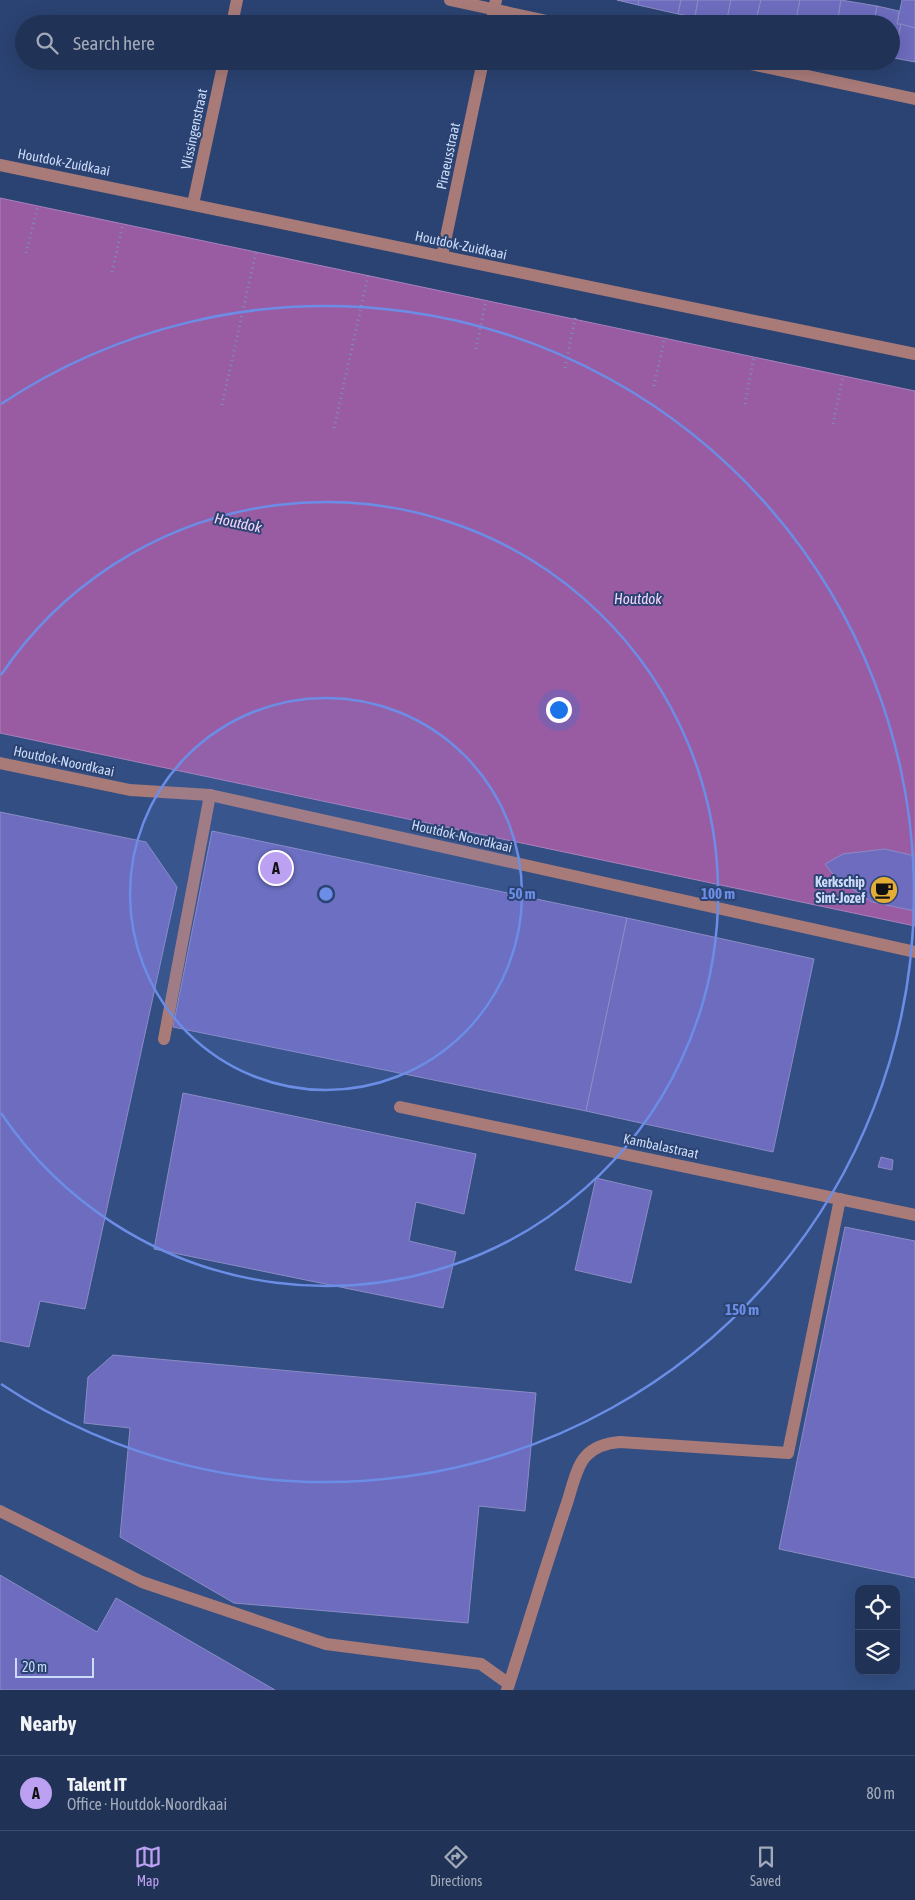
<!DOCTYPE html>
<html lang="en">
<head>
<meta charset="utf-8">
<style>
	:root { --surface:#203256; --page:#283a5c; --text:#f1f3f6; --muted:#a2aab9; --line:#3d4d6c; --accent:#bca0f2 }
	body { margin:0; font-family:"Asap Condensed",sans-serif; background:var(--page); color:var(--text) }
	.controls { position:absolute; right:15px; bottom:15px; display:grid; overflow:hidden; border-radius:10px; box-shadow:0 5px 20px #0002 }
	.controls button { width:45px; height:45px; display:grid; place-items:center; padding:0; border:0; border-bottom:1px solid var(--line); background:var(--surface); color:var(--text); font:25px sans-serif }
	.scale { position:absolute; left:15px; bottom:12px; width:79px; box-sizing:border-box; padding-left:5px; border:2px solid #ccdbf8; border-top:0; font-size:14px; line-height:18px; white-space:nowrap; color:#ccdbf8; -webkit-text-stroke:4px #2b4372; paint-order:stroke }
	.you { position:absolute; left:558px; top:709px; width:18px; height:18px; margin:-12px; border:4px solid #fff; border-radius:50%; background:#1a73e8; box-shadow:0 0 0 8px #1a73e833 }
	.badge { display:grid; place-items:center; width:32px; height:32px; border-radius:50%; background:var(--accent); color:#111; font-size:16px; font-weight:700 }
	.pin { position:absolute; translate:-50% -50%; border:2px solid #fff; box-shadow:0 1px 5px #0006 }
	.list { margin:0; padding:0; list-style:none }
	h2 { display:flex; justify-content:space-between; align-items:center; height:65px; margin:0; padding:0 20px; font-size:21px }
	h2 small { font-size:16px; font-weight:400; color:var(--muted) }
	.list li { display:grid; grid-template-columns:32px 1fr auto; gap:15px; align-items:center; box-sizing:border-box; height:75px; padding:0 20px; border-top:1px solid var(--line) }
	.list b { display:block; font-size:19px; white-space:nowrap }
	.list p { margin:0; font-size:16px; white-space:nowrap; color:var(--muted) }
	.list em { font-size:16px; font-style:normal; color:var(--muted) }
	.icon { flex:none; width:28px; height:28px; fill:none; stroke:currentColor; stroke-width:2; stroke-linecap:round; stroke-linejoin:round }
	.map { position:relative; flex:none; width:915px; height:1690px; overflow:hidden }
	.search { position:absolute; background:var(--surface); box-shadow:0 5px 20px #0002; left:15px; right:15px; top:15px; height:55px; display:flex; align-items:center; gap:12px; box-sizing:border-box; padding:0 18px; border-radius:28px; color:var(--muted); font-size:19px }
	.sheet { height:140px; background:var(--surface) }
	nav { display:flex; justify-content:space-around; align-items:center; box-sizing:border-box; height:70px; border-top:1px solid var(--line); background:var(--surface); font-size:14px; color:var(--muted) }
	nav a { display:grid; justify-items:center; gap:2px }
	nav .on { color:var(--accent) }
	.map>svg:first-child { display:block }
	.built { fill:#324e82; fill-rule:evenodd }
	.water { fill:#995ca2; stroke:#a882bc }
	.building { fill:#6d6cbe; stroke:#8b8cc6 }
	.lines { fill:none; stroke-linecap:round; stroke-linejoin:round }
	.path { stroke:#7d90b6; stroke-width:3; stroke-dasharray:1 4; stroke-linecap:butt }
	.minor { stroke:#a87b79; stroke-width:12 }
	.ring { fill:none; stroke:#6c8de6; stroke-width:2.5 }
	.labels { text-anchor:middle; stroke-width:4; stroke-linejoin:round; paint-order:stroke }
	.street-label { font-size:14px; fill:#ccdbf8; stroke:#2b4372 }
	.poi-label { font-size:14px; font-weight:bold; fill:#ccdbf8; stroke:#2b4372; text-anchor:end }
	.water-label { font-size:15px; font-style:italic; fill:#f7d5fb; stroke:#2b4372 }
	.centre { fill:#6c8de6; stroke:#2b4372; stroke-width:2.5 }
	.ring-label { font-size:15px; text-anchor:middle; font-weight:bold; fill:#6c8de6; stroke:#2b4372; stroke-width:4; stroke-linejoin:round; paint-order:stroke }
</style>
</head>
<body>
<div class="map">
<svg width="915" height="1690" viewBox="0 0 915 1690">
	<rect width="100%" height="100%" fill="#2b4372"/>
	<path class="built" d="M0,733l915,193v764h-915zM859,1589h37v82h-37z"/>
	<path class="water" d="M0,198l915,193v535l-915,-193z"/>
	<g class="building">
		<path d="M617,0h22l-1,5z"/>
		<path d="M639,0h42l-3,14 -40,-9z"/>
		<path d="M681,0h17l-3,17 -17,-3z"/>
		<path d="M698,0h33l-5,24 -31,-7z"/>
		<path d="M731,0h30l-6,24h-29z"/>
		<path d="M761,0h39l-5,24h-40z"/>
		<path d="M800,0h41l-4,24h-42z"/>
		<path d="M841,0l36,6 -3,18h-37z"/>
		<path d="M902,0h13v28l-18,-4z"/>
		<path d="M877,6l22,5 -2,13h4l-7,34 -3,-1v-33h-17z"/>
		<path d="M901,24l14,4v34l-21,-4z"/>
		<path d="M0,812l146,30 31,45 -92,422 -45,-8 -11,46 -29,-6z"/>
		<path d="M212,831l415,87 -41,193 -413,-84z"/>
		<path d="M885,849l30,7v55l-43,-9 -36,-24 -11,-14 18,-10z"/>
		<path d="M627,918l187,41 -41,193 -187,-41z"/>
		<path d="M183,1093l293,61 -12,60 -48,-12 -7,39 47,11 -13,56 -289,-59z"/>
		<path d="M881,1157l12,3 -1,10 -14,-3z"/>
		<path d="M596,1178l56,13 -21,92 -56,-13z"/>
		<path d="M845,1227l70,14v337l-136,-29z"/>
		<path d="M113,1355l423,38 -11,118 -46,-5 -11,117 -234,-20 -114,-66 10,-109 -46,-5 4,-46z"/>
		<path d="M0,1575l97,57 19,-34 159,92h-275z"/>
	</g>
	<g class="lines">
		<g class="path">
			<path d="M26,253l12,-47"/>
			<path d="M112,272l11,-48"/>
			<path d="M476,349l10,-49"/>
			<path d="M565,368l10,-50"/>
			<path d="M654,386l11,-49"/>
			<path d="M745,404l9,-48"/>
			<path d="M222,405l34,-153"/>
			<path d="M833,424l10,-48"/>
			<path d="M334,428l34,-152"/>
		</g>
		<g class="minor">
			<path d="M450,0l111,24"/>
			<path d="M232,24l5,-24"/>
			<path d="M491,24l5,-24"/>
			<path d="M737,61l178,38"/>
			<path d="M0,165l915,189"/>
			<path d="M193,204l31,-143"/>
			<path d="M442,256l41,-195"/>
			<path d="M0,763l130,27 80,5 705,157"/>
			<path d="M164,1039l46,-244"/>
			<path d="M400,1107l515,108"/>
			<path d="M0,1511l142,71 184,62 155,20 28,20 -2,6"/>
			<path d="M509,1684c19,-59 37,-119 57,-178 5,-14 10,-40 20,-50 9,-10 21,-13 34,-14l168,11 52,-254"/>
		</g>
	</g>
	<circle cx="326" cy="894" r="196" fill="#6c8de6" fill-opacity=".12"/>
	<g class="ring">
		<circle cx="326" cy="894" r="196"/>
		<path d="M1 675A392 392 0 1 1 1 1113"/>
		<path d="M1 404A588 588 0 1 1 1 1384"/>
	</g>
	<defs>
		<symbol id="cafe-disc" viewBox="-11 -11 22 22"><circle r="9.5" fill="#e4ad35" stroke="#2b4372"/><path d="M-5.5-4.5H6V0H3Q3 3.5 0 3.5H-2.5Q-5.5 3.5-5.5 0ZM3-3.2v2h1.7v-2ZM-6 4.5H4V6H-6Z" fill="#111"/></symbol>
	</defs>
	<g fill-rule="evenodd">
		<use href="#cafe-disc" x="868" y="874" width="32" height="32"/>
	</g>
	<g class="labels">
		<g class="street-label">
			<text transform="translate(194 129) rotate(-78)" y="5">Vlissingenstraat</text>
			<text transform="translate(448 156) rotate(-78)" y="5">Piraeusstraat</text>
			<text transform="translate(64 162) rotate(11)" y="5">Houtdok-Zuidkaai</text>
			<text transform="translate(461 245) rotate(12)" y="5">Houtdok-Zuidkaai</text>
			<text transform="translate(64 761) rotate(12)" y="5">Houtdok-Noordkaai</text>
			<text transform="translate(462 836) rotate(13)" y="5">Houtdok-Noordkaai</text>
			<text transform="translate(661 1146) rotate(12)" y="5">Kambalastraat</text>
		</g>
		<g class="poi-label">
			<text x="865" y="887">Kerkschip<tspan x="865" dy="16">Sint-Jozef</tspan></text>
		</g>
		<g class="water-label">
			<text transform="translate(238 523) rotate(12)" y="5">Houtdok</text>
			<text x="638" y="604">Houtdok</text>
		</g>
	</g>
	<circle cx="326" cy="894" r="8" class="centre"/>
	<g class="ring-label">
		<text x="522" y="899">50 m</text>
		<text x="718" y="899">100 m</text>
		<text x="742" y="1315">150 m</text>
	</g>
</svg>
<div class="controls">
<button><svg class="icon" aria-label="locate" viewBox="0 0 24 24"><circle cx="12" cy="12" r="6"/><path d="M12 2v4M12 18v4M2 12h4M18 12h4"/></svg></button>
<button><svg class="icon" aria-label="layers" viewBox="0 0 24 24"><path d="M12 4l9 5-9 5-9-5zM3 14l9 5 9-5"/></svg></button>
</div>
<div class="scale">20 m</div>
<div class="you"></div>
<div class="pin badge" style="left:276px;top:868px">A</div>
<div class="search"><svg class="icon" aria-label="search" viewBox="0 0 24 24"><circle cx="10" cy="10" r="6"/><path d="M15 15l6 6"/></svg>Search here</div>
</div>
<section class="sheet">
<h2>Nearby<small></small></h2>
<ul class="list">
<li><span class="badge">A</span><div><b>Talent IT</b><p>Office · Houtdok-Noordkaai</p></div><em>80 m</em></li>
</ul>
</section>
<nav>
<a class="on"><svg class="icon" aria-label="map" viewBox="0 0 24 24"><path d="M3 6l6-2 6 2 6-2v14l-6 2-6-2-6 2zM9 4v14M15 6v14"/></svg>Map</a>
<a><svg class="icon" aria-label="directions" viewBox="0 0 24 24"><path d="M12 3l9 9-9 9-9-9zM9 14v-3h6M13 9l2 2-2 2"/></svg>Directions</a>
<a><svg class="icon" aria-label="saved" viewBox="0 0 24 24"><path d="M7 4h10v16l-5-4-5 4z"/></svg>Saved</a>
</nav>
</body>
</html>
